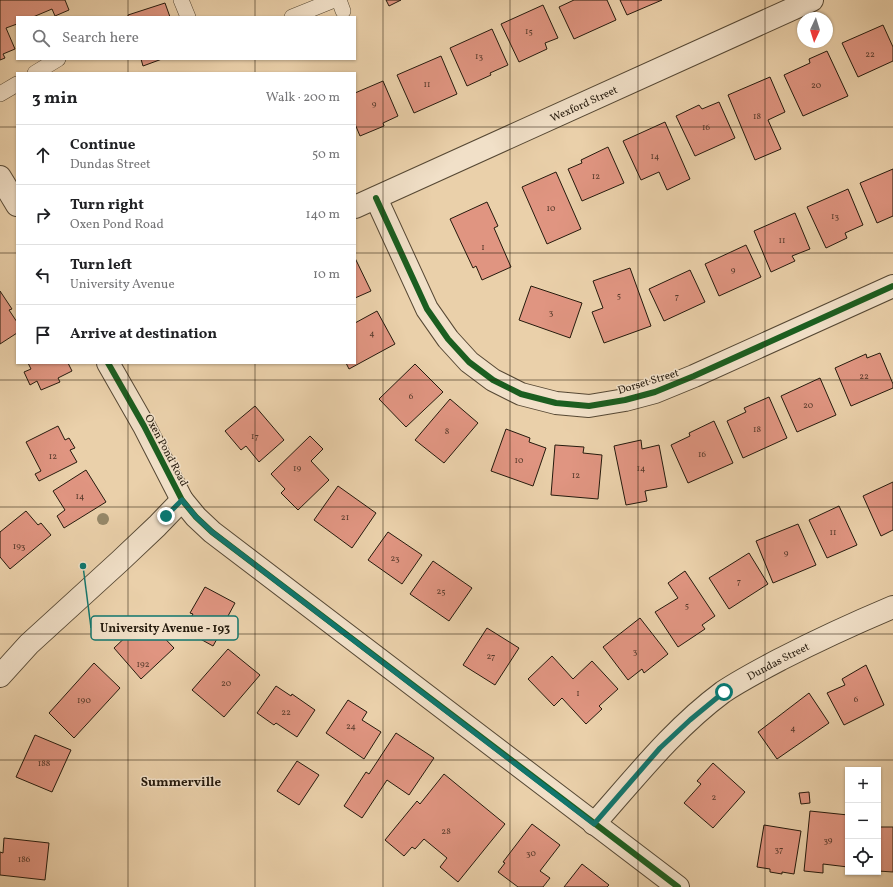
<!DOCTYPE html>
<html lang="en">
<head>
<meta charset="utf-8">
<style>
	:root { --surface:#fff; --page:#f2f2f2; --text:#202124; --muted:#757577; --line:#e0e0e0 }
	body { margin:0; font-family:Vollkorn,serif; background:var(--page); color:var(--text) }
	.controls { position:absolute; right:12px; bottom:12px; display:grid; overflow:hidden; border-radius:0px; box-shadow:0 1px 3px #0004 }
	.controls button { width:36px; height:36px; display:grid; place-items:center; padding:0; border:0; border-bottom:1px solid var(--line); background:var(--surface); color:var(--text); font:20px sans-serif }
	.compass { position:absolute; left:797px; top:12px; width:36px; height:36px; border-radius:50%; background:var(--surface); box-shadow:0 1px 3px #0004; rotate:184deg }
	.stop { position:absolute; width:12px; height:12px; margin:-9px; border:3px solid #0f766e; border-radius:50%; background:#fff }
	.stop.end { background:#0f766e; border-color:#fff; box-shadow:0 1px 4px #0008 }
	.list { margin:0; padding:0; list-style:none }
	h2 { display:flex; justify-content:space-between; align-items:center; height:52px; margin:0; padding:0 16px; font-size:17px }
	h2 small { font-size:13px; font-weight:400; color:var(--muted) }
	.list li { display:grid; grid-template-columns:26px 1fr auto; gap:12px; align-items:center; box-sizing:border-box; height:60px; padding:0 16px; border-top:1px solid var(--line) }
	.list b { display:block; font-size:15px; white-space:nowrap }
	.list p { margin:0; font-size:13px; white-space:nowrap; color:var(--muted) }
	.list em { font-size:13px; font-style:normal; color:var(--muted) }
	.icon { flex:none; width:22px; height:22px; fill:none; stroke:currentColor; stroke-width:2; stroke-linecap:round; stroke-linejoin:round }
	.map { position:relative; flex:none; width:893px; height:887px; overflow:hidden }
	.search { position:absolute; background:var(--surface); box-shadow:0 1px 3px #0004; left:16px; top:16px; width:340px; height:44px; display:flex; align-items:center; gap:10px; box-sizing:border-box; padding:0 14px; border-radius:0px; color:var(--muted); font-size:15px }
	.panel { position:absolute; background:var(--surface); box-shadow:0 1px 3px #0004; left:16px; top:72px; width:340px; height:292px; border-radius:0px }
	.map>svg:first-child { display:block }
	.building { fill:#e09581; stroke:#251a0d }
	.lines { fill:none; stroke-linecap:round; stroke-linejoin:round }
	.service-casing { stroke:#564834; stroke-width:16 }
	.minor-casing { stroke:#564834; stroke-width:24 }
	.service { stroke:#f1e0c8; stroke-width:15 }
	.minor { stroke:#f1e0c8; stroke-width:22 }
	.cycleway-casing { stroke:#f1e0c8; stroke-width:8 }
	.cycleway { stroke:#1b5e20; stroke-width:6 }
	.tree { fill:#958768 }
	.route { stroke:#0f766e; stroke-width:5 }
	.grid { fill:none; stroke:#251a0d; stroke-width:1; stroke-opacity:0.55 }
	.labels { text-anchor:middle; stroke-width:3; stroke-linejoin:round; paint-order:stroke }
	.number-label { font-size:9px; fill:#54392a }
	.street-label { font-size:11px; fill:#251a0d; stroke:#f1e0c8 }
	.quarter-label { font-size:13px; font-weight:bold; fill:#251a0d; stroke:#f1e0c8 }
	.leader { fill:none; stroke:#0f766e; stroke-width:1.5 }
	.callout-dot { fill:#0f766e; stroke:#f1e0c8; stroke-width:1.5 }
	.callout { fill:#f1e0c8; stroke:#0f766e; stroke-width:1.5 }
	.callout-label { font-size:12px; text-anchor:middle; font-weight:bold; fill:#251a0d }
</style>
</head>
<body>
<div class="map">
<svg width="893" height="887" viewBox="0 0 893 887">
	<rect width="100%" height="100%" fill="#ead0aa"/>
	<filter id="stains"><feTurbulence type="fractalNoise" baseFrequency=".005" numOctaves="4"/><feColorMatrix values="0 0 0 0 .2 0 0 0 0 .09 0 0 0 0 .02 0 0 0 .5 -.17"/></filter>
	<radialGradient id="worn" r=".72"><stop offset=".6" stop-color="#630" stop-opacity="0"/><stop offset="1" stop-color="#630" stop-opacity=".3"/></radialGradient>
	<g class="building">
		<path d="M0,0h65l4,10 -14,6 -3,-7 -19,8h-16v7l-11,4 9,21 -12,5 2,4 -5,2z"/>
		<path d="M386,0h15l-12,6z"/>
		<path d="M574,0h33l9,20 -42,19 -15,-32z"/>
		<path d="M620,0h42l-35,15z"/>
		<path d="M165,3l5,14h-42v-2z"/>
		<path d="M543,5l15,33 -13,5 2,6 -28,13 -18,-38z"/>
		<path d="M883,25l10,22v14l-35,16 -16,-34z"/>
		<path d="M492,29l16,36 -18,8 1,2 -24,11 -17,-38z"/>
		<path d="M827,51l21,45 -45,20 -19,-41 26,-12 -1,-4z"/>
		<path d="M441,56l16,38 -43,19 -17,-38z"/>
		<path d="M141,59h21l-19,7z"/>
		<path d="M770,77l15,35 -17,8 13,29 -26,11 -27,-65z"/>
		<path d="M383,81l15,35 -15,7 1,3 -24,10 -5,-12v-31z"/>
		<path d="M719,102l16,36 -40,18 -19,-40 23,-11 3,4z"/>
		<path d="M665,122l25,57 -23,11 -8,-18 -18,8 -18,-39z"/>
		<path d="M608,147l16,36 -42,18 -14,-32 14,-6 -1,-3z"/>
		<path d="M893,169v47l-16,7 -17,-40z"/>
		<path d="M556,172l25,57 -34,15 -25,-57z"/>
		<path d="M848,189l15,36 -18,8 2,5 -21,10 -19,-41z"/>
		<path d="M487,202l11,24 -4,2 17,39 -29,13 -6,-14 -3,2 -23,-49z"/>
		<path d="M795,213l15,36 -18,7 3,5 -24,11 -17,-41z"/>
		<path d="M746,245l15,32 -42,19 -14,-32z"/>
		<path d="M355,258l16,33 -16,7z"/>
		<path d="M630,268l21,58 -47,17 -12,-31 11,-4 -10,-27z"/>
		<path d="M690,270l15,32 -41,19 -15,-32z"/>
		<path d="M531,286l51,17 -12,35 -51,-18z"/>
		<path d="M0,291l12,18 -3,1 8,12v11l-17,11z"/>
		<path d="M377,311l18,33 -46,25 -3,-6h9v-40z"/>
		<path d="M880,353l13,31v4l-42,18 -16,-38 31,-14 1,4z"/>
		<path d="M28,363h40l4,8 -14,7 2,4 -19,8 -4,-9 -7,4 -6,-13 7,-3z"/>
		<path d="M415,364l28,28 -37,35 -27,-28z"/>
		<path d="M820,378l16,37 -39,17 -16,-36z"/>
		<path d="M769,397l18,41 -44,20 -16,-37 19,-9 -2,-4z"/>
		<path d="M450,399l28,24 -34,40 -29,-23z"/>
		<path d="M255,406l29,34 -25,22 -13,-16 -5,4 -16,-19z"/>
		<path d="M714,421l19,42 -45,20 -17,-38 19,-9 -1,-3z"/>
		<path d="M58,426l7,14 4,-2 6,10 -5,2 7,12 -38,19 -4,-7 6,-3 -15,-29z"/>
		<path d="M506,429l24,9 -1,4 17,6 -13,38 -42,-15z"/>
		<path d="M310,436l13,13 -12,12 18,19 -31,30 -17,-17 4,-4 -14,-15z"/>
		<path d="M641,440l1,9 17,-4 8,42 -22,4 2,10 -21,4 -12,-59z"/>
		<path d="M555,445l29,2 -1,6 19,2 -4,44 -47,-4z"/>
		<path d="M86,470l20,32 -42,26 -7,-12 8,-6 -12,-19z"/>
		<path d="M893,482v48l-12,6 -18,-40z"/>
		<path d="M338,486l38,27 -24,35 -38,-28z"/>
		<path d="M839,506l18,39 -30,13 -18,-38z"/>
		<path d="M26,511l12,14 3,-2 10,12 -41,34 -10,-12v-25z"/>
		<path d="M798,524l18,41 -43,18 -17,-42z"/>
		<path d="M388,532l34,23 -20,29 -34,-24z"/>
		<path d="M749,553l19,31 -39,25 -20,-31z"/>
		<path d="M433,561l39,27 -23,33 -39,-27z"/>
		<path d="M685,571l30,45 -13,9 3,4 -27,18 -23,-35 23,-14 -10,-15z"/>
		<path d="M205,587l30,16 -14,26 1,1 -9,16 -29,-16 9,-16 -3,-1z"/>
		<path d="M640,618l28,36 -24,19 -2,-4 -14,11 -25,-33z"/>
		<path d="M152,625l22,23 -33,31 -27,-31 17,-16 7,8z"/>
		<path d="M487,628l32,20 -24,37 -32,-20z"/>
		<path d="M228,649l32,26 -36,42 -32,-27z"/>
		<path d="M552,656l21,23 19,-18 26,28 -19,17 3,3 -16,15 -24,-26 -8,8 -26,-27z"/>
		<path d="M94,663l26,25 -46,50 -25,-25z"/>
		<path d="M866,665l18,40 -40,20 -17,-32 18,-8 -3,-6z"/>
		<path d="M276,686l15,10 1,-2 23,16 -18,27 -21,-14 -2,2 -17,-12z"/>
		<path d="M809,693l20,30 -52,36 -19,-27z"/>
		<path d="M348,700l19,12 -5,8 19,12 -17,27 -38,-26z"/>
		<path d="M396,733l38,25 -25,37 -22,-15 -25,38 -18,-12 22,-34 3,2z"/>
		<path d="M35,735l36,15 -19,42 -36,-15z"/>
		<path d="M297,761l22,14 -20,30 -22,-14z"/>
		<path d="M713,763l32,29 -32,36 -29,-25 17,-19 -4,-3z"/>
		<path d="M444,774l61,50 -47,58 -18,-15 7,-9 -23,-19 -9,10 -3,-2 -8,9 -19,-16 32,-39 3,3z"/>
		<path d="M809,792l1,11 -9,1 -2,-11z"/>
		<path d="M810,811l38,4v52l-25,-3v9l-19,-2z"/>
		<path d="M532,824l28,21 -20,26 10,7 -7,9h-25l-20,-15 7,-9 -2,-1z"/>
		<path d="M764,825l37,6 -7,43 -12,-2v2l-12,-2v-3l-13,-2z"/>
		<path d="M878,827h15v45l-15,-1z"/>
		<path d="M4,838l45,5 -4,37 -45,-5v-23l3,1z"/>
		<path d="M582,864l27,21 -2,2h-43z"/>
	</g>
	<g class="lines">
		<defs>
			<g id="service">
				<path d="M181,0l7,17"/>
				<path d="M339,0l4,11"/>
				<path d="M292,17l42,-17"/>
				<path d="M35,73l23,-14"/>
				<path d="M0,94l17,-10"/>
			</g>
			<g id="minor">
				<path d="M0,177l17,28"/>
				<path d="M376,198l51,111 21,30 21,23 24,18 28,14 35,9 33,3 36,-6 30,-8 39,-16 199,-90"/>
				<path id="s1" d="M355,207l457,-207"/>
				<path d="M108,363l36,63 38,74 14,17 16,15 466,355"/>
				<path d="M0,676l29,-32 91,-83 37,-35 25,-26"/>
				<path id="s2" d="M594,824c41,-46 79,-95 129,-132 18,-12 39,-23 58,-33 37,-19 74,-36 112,-52"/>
			</g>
		</defs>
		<use href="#service" class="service-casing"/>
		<use href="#minor" class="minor-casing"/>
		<use href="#service" class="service"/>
		<use href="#minor" class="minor"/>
		<defs>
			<g id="cycleway">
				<path d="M376,198l51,111 21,30 21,23 24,18 28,14 35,9 33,3 36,-6 30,-8 39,-16 199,-90"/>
				<path d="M108,363l36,63 38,74 14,17 16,15 466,355"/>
			</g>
		</defs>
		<use href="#cycleway" class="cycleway-casing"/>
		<use href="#cycleway" class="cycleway"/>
	</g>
	<circle class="tree" cx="103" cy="519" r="6"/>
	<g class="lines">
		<path class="route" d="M166,516l16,-16 14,17 16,15 382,292 66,-76 30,-28 34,-28"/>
	</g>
	<path class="grid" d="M128,0v17M255,0v17M383,0v887M510,0v887M638,0v887M765,0v887M128,59v14M255,59v14M0,127h17M355,127h538M0,253h17M355,253h538M128,363v524M255,363v524M0,380h893M0,507h893M0,634h893M0,760h893"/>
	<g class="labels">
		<g class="number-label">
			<text x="529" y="34">15</text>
			<text x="870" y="57">22</text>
			<text x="479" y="59">13</text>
			<text x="427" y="87">11</text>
			<text x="816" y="88">20</text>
			<text x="374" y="107">9</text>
			<text x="757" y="119">18</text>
			<text x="706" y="130">16</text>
			<text x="655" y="159">14</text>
			<text x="596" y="179">12</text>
			<text x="551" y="211">10</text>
			<text x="835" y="219">13</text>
			<text x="782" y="243">11</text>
			<text x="483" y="250">1</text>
			<text x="733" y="273">9</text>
			<text x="619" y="298">5</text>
			<text x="677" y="299">7</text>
			<text x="551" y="315">3</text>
			<text x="372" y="336">4</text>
			<text x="864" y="379">22</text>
			<text x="411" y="399">6</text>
			<text x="808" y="408">20</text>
			<text x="757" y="432">18</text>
			<text x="447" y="434">8</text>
			<text x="255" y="439">17</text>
			<text x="702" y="457">16</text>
			<text x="53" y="459">12</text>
			<text x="519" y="463">10</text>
			<text x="297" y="471">19</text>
			<text x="641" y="471">14</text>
			<text x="576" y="478">12</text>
			<text x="80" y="499">14</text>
			<text x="345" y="520">21</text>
			<text x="833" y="535">11</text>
			<text x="19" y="549">193</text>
			<text x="786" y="556">9</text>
			<text x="395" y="561">23</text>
			<text x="739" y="584">7</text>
			<text x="441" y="594">25</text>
			<text x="687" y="608">5</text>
			<text x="635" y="654">3</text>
			<text x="491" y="659">27</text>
			<text x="143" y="667">192</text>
			<text x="226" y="686">20</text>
			<text x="578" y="696">1</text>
			<text x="856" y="702">6</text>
			<text x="84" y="703">190</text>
			<text x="286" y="715">22</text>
			<text x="351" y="729">24</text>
			<text x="793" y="731">4</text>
			<text x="44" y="766">188</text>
			<text x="714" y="800">2</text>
			<text x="446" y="834">28</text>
			<text x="828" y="843">39</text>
			<text x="779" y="852">37</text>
			<text x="531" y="856">30</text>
			<text x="24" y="862">186</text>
		</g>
		<g class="street-label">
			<text dy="4" stroke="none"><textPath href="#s1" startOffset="251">Wexford Street</textPath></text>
			<text transform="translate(648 381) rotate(-17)" y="4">Dorset Street</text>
			<text transform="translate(167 450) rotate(62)" y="4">Oxen Pond Road</text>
			<text dy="4" stroke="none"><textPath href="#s2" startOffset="248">Dundas Street</textPath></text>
		</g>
		<g class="quarter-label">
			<text x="181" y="786">Summerville</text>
		</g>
	</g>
	<path class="leader" d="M83 566L91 628"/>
	<circle class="callout-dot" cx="83" cy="566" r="4"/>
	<rect class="callout" x="91" y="616" width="147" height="24" rx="4"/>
	<g class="callout-label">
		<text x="165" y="632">University Avenue - 193</text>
	</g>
	<rect width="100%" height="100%" filter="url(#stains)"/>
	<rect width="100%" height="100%" fill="url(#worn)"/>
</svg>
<div class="controls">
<button>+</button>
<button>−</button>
<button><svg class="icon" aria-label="locate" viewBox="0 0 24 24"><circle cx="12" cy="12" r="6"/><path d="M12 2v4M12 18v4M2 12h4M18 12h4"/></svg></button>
</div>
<svg class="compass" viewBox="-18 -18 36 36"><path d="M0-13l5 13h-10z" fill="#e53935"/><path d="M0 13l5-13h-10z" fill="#757577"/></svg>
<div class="stop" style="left:724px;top:692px"></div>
<div class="stop end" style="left:166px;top:516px"></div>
<div class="search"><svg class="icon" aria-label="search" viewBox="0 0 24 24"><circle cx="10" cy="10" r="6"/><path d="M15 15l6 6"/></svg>Search here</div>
<section class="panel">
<h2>3 min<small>Walk · 200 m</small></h2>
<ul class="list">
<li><svg class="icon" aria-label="ahead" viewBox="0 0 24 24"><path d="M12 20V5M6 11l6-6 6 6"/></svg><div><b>Continue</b><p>Dundas Street</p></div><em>50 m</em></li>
<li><svg class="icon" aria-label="right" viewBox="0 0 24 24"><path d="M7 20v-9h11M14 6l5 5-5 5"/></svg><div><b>Turn right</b><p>Oxen Pond Road</p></div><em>140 m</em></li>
<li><svg class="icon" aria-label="left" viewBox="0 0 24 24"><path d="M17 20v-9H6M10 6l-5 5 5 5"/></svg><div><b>Turn left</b><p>University Avenue</p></div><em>10 m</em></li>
<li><svg class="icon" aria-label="arrive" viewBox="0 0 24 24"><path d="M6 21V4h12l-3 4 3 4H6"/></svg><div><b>Arrive at destination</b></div></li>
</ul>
</section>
</div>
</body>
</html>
